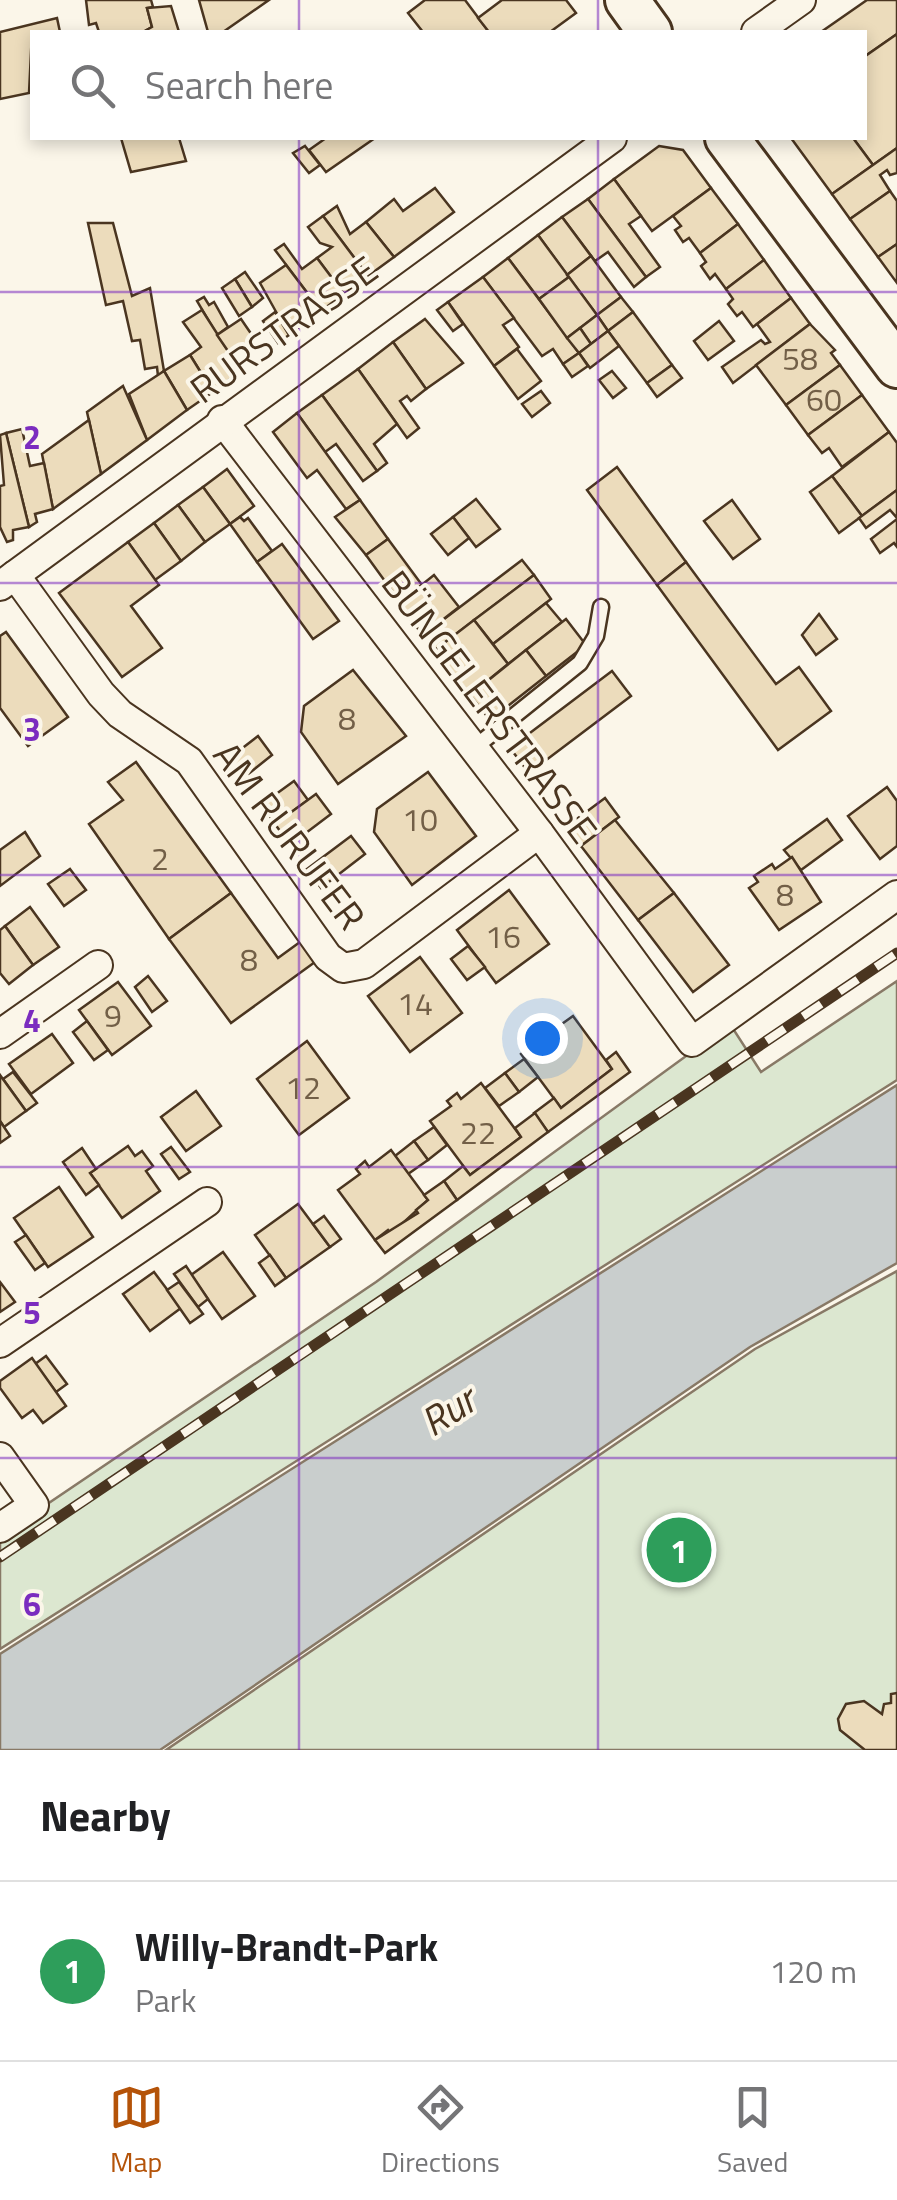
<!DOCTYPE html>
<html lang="en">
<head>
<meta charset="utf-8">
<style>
	:root { --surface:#fff; --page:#f2f2f2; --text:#202124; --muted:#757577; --line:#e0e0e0; --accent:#b45309 }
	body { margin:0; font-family:"Titillium Web",sans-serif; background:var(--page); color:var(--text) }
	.you { position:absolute; left:542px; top:1038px; width:35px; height:35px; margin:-25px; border:8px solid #fff; border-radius:50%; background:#1a73e8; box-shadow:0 0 0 15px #1a73e833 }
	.badge { display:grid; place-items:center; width:65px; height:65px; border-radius:50%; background:var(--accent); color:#fff; font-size:32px; font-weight:700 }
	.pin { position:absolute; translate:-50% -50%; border:5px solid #fff; box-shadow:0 2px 10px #0006 }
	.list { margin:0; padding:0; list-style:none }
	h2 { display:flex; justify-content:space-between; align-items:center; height:130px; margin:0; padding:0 40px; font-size:42px }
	h2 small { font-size:32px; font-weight:400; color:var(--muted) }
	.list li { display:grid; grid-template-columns:65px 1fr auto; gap:30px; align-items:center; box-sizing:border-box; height:180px; padding:0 40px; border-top:2px solid var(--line) }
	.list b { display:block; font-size:38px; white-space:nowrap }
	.list p { margin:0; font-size:32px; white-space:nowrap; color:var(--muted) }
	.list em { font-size:32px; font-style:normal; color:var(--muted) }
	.icon { flex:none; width:55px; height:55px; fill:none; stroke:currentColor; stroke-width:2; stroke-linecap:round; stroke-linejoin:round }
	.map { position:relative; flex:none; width:897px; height:1750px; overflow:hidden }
	.search { position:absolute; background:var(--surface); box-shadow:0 5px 15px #0003; left:30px; right:30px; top:30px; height:110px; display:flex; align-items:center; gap:25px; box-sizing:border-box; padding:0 35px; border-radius:0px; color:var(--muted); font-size:38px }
	.sheet { height:310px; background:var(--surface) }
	nav { display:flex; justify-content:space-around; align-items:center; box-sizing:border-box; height:140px; border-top:2px solid var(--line); background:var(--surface); font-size:28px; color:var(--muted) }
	nav a { display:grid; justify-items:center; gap:5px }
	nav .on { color:var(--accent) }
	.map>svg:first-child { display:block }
	.green { fill:#dce7d0; stroke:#887966; stroke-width:2.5 }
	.water { fill:#c9cecd; stroke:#887966; stroke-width:2.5 }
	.building { fill:#ecdcbc; stroke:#4a3520; stroke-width:2.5 }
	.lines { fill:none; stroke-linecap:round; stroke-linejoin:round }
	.lane-casing { stroke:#4a3520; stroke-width:19 }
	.street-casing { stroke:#4a3520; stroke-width:32 }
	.primary-casing { stroke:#4a3520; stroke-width:48 }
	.lane { stroke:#fbf6e9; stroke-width:14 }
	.street { stroke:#fbf6e9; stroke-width:28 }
	.primary { stroke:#fbf6e9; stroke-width:42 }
	.rail-casing { stroke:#4a3520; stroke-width:11 }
	.rail { stroke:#fbf6e9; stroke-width:8; stroke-dasharray:22; stroke-linecap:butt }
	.grid { fill:none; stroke:#7b2cbf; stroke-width:2.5; stroke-opacity:0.55 }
	.labels { text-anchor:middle; stroke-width:8; stroke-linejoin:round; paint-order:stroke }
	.number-label { font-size:32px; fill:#725f47 }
	.street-label { font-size:38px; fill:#4a3520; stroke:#fbf6e9 }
	.water-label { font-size:40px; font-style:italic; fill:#4a3520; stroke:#fbf6e9 }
	.grid-label { font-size:32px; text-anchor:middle; font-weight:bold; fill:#7b2cbf; stroke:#fbf6e9; stroke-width:8; stroke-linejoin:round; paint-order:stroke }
</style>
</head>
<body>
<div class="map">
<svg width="897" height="1750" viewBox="0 0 897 1750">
	<rect width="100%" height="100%" fill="#fbf6e9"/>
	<g class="green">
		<path d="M897,981v99l-897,569v-113l376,-254 354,-258 31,48z"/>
		<path d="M897,1271v479h-731l589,-401z"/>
	</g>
	<path class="water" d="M897,1085v178l-147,84 -590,403h-160v-96z"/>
	<g class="building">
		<path d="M86,0h65l2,7 -6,1 5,19 -9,5h-44l-3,-9 -7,2z"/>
		<path d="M199,0h70l-46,32h-15z"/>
		<path d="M425,0h40l24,32h-66l-15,-19z"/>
		<path d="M502,0h64l10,13 -26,19h-61l-11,-14z"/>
		<path d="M867,0h30v34l-33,23v-25h-43z"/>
		<path d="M171,6l8,26h-36l9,-5 -5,-19z"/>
		<path d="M57,18l3,14h-28l-3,61 -29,6v-67z"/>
		<path d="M897,34v114l-24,17 -20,-27h11v-81z"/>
		<path d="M121,138h58l7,23 -55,11z"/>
		<path d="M326,138h49l-49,34 -17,-22z"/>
		<path d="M791,138h62l20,27 -41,29z"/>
		<path d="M305,146l15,19 -11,8 -16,-20z"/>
		<path d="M659,146l24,4 28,38 -59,43 -38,-52z"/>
		<path d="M897,148v25l-7,2 -3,-5 -7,5 10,16 -40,28 -18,-25z"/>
		<path d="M614,179l27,37 -12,8 31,43 -14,10 -58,-78z"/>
		<path d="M435,188l19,24 -60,45 -28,-35 28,-23 9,12z"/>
		<path d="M711,188l27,36 -38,29 -11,-15 -6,4 -8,-12 6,-4 -8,-10z"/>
		<path d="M890,191l7,10v43l-19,13 -28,-38z"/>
		<path d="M588,199l58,78 -12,10 -26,-35 -13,9 -33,-44z"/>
		<path d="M337,206l13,28 16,-12 28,35 -26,19 -45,-60z"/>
		<path d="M323,216l45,60 -24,18 -27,-36 15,-11 -12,-4 -12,-16z"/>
		<path d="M562,217l29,39 -24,19 -29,-40z"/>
		<path d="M88,223h25l19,73 18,-8 14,83 -6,5 -1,-9 -12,2 -5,-29 -8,1 -9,-40 -17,4z"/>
		<path d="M738,224l26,36 -38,29 -11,-15 -5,5 -9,-13 5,-4 -6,-9z"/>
		<path d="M538,235l31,42 -30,22 -31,-41z"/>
		<path d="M284,244l18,25 15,-11 27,36 -23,17 -46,-61z"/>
		<path d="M897,244v39l-19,-26z"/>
		<path d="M591,256l30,41 -24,18 -30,-40z"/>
		<path d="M508,258l71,95 -16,11 -10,-15 -11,7 -59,-79z"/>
		<path d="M764,260l27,38 -38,29 -11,-15 -5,4 -9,-12 5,-5 -7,-10z"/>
		<path d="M286,265l35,46 -32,24 -29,-52z"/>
		<path d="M245,272l18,26 -11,9 -17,-28z"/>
		<path d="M483,277l31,41 -11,7 16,22 -25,19 -46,-64z"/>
		<path d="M569,277l28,38 -30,23 -28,-39z"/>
		<path d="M235,279l17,28 -13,9 -17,-28z"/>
		<path d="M204,297l5,8 5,-3 14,25 -11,8 -20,-34z"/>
		<path d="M621,297l12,15 -25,19 -11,-16z"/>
		<path d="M791,298l19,26 -77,59 -11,-16 39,-27 4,4 5,-2 -13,-18z"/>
		<path d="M448,302l15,22 -10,7 -16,-21z"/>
		<path d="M202,310l39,61 -28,21 -23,-37 11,-8 -18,-25z"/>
		<path d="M275,312l14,23 -11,8 -15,-22z"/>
		<path d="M633,312l39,53 -25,18 -39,-52z"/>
		<path d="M597,315l11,16 -17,13 -11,-16z"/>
		<path d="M241,319l13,19 -24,16 -13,-19z"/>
		<path d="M425,319l38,44 -37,26 -33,-47z"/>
		<path d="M719,321l15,20 -26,19 -14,-19z"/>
		<path d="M810,324l25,26 -4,3 9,12 -54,40 -30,-40z"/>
		<path d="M580,328l11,16 -12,9 -12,-15z"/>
		<path d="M608,331l11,15 -29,22 -11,-15z"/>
		<path d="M393,342l33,47 -15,12 -4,-5 -7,5 19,27 -12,10 -49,-69z"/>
		<path d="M517,349l24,32 -23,18 -24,-33z"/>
		<path d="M579,353l9,13 -16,11 -9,-13z"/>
		<path d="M190,355l23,37 -26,18 -23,-39z"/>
		<path d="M672,365l10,13 -25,19 -10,-14z"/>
		<path d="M840,365l22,30 -54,40 -22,-30z"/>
		<path d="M358,369l39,55 -23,20 13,19 -10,8 -55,-76z"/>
		<path d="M164,371l23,39 -40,30 -18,-46z"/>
		<path d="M612,371l14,17 -13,10 -14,-18z"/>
		<path d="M123,386l24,54 -46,34 -14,-62z"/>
		<path d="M541,391l9,12 -18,14 -10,-13z"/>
		<path d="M322,395l55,76 -14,10 -27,-37 -11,8 -28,-39z"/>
		<path d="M862,395l27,37 -47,35 -13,-19 -7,5 -14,-18z"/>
		<path d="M297,413l63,87 -14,9 -29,-39 -10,8 -34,-46z"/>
		<path d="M89,420l12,54 -48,35 -11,-55z"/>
		<path d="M22,429l8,37 14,-3 9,46 -18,5 2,8 -8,5 -23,-94z"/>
		<path d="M889,432l8,11v47l-35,26 -30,-40z"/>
		<path d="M6,433l23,94 -16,3v10l-6,2 -7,-15v-41l4,-1 -4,-50z"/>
		<path d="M617,467l69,95 -29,23 -70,-95z"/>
		<path d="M227,469l27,37 -24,18 -27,-37z"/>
		<path d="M832,476l30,40 -23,17 -29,-41z"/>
		<path d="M203,487l27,37 -25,18 -27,-37z"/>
		<path d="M897,490v28l-7,-8 -24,18 -7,-10z"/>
		<path d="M476,499l24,30 -24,18 -23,-30z"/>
		<path d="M360,500l28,39 -22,16 -31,-38z"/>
		<path d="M732,500l28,39 -27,20 -29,-38z"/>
		<path d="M178,505l27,37 -24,19 -27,-38z"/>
		<path d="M240,517l4,4 4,-3 24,33 -15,11 -27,-38z"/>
		<path d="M453,517l16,21 -21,17 -17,-21z"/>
		<path d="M897,519v28l-3,-4 -14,10 -9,-14z"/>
		<path d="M154,523l27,38 -26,19 -27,-38z"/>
		<path d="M388,539l34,46 -22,17 -34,-47z"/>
		<path d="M128,542l31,43 -28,21 31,42 -40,29 -63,-84z"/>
		<path d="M282,544l57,77 -26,18 -56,-77z"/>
		<path d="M522,560l12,15 -99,75 -12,-15z"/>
		<path d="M686,562l90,122 23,-17 32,44 -53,39 -121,-165z"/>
		<path d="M434,575l25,32 -36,28 -25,-31z"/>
		<path d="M534,575l17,24 -58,45 -19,-24z"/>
		<path d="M546,603l16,19 -54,42 -15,-20z"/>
		<path d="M819,614l18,25 -21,16 -14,-20z"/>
		<path d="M566,619l20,26 -40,31 -20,-26z"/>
		<path d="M474,620l34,44 -38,31 -35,-45z"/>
		<path d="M6,632l62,85 -40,29 -28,-38v-72z"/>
		<path d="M526,650l20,26 -56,44 -20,-25z"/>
		<path d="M353,670l53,66 -68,48 -37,-52 3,-26z"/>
		<path d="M612,671l19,25 -102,77 -19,-25z"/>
		<path d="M258,736l14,19 -30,24 -15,-19z"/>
		<path d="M136,762l95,131 -62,46 -80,-115 34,-24 -15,-18z"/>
		<path d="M428,772l48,64 -64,49 -38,-53 3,-23z"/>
		<path d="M294,781l14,19 -33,24 -14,-19z"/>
		<path d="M887,787l10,14v45l-17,13 -32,-43z"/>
		<path d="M316,794l15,20 -41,31 -15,-21z"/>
		<path d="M605,798l14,19 -38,29 -15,-19z"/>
		<path d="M827,819l15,21 -41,30 -17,-20z"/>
		<path d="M615,820l59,73 -36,27 -57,-74z"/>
		<path d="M25,832l15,24 -40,30v-36z"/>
		<path d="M351,836l14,18 -44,34 -14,-19z"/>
		<path d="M792,857l29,45 -42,28 -30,-42 9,-6 -4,-6 18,-12 3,5z"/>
		<path d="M70,869l16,21 -22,16 -16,-22z"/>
		<path d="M509,890l40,54 -53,39 -39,-53z"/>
		<path d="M231,893l47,65 22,-16 15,20 -84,61 -62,-84z"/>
		<path d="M674,893l55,72 -36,27 -55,-72z"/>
		<path d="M30,907l29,40 -26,18 -28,-39z"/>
		<path d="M5,926l28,39 -24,19 -9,-11v-43z"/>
		<path d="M468,946l17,21 -18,13 -16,-21z"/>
		<path d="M420,957l42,56 -52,39 -42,-56z"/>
		<path d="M148,976l19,25 -15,11 -17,-25z"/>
		<path d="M118,982l33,44 -39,29 -33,-45z"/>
		<path d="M573,1016l39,53 -51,39 -40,-54 20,-16 -3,-4 10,-8 4,5z"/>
		<path d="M87,1021l21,29 -14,10 -21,-28z"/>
		<path d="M52,1034l21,29 -42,31 -22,-30z"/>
		<path d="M307,1041l42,57 -50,37 -42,-56z"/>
		<path d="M616,1052l14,20 -82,60 -14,-19 20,-15 7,10 51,-39 -6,-9z"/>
		<path d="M524,1059l14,18 -19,15 -14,-19z"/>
		<path d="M13,1072l24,31 -11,8 -23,-32z"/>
		<path d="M505,1073l14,19 -20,14 -14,-18z"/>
		<path d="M0,1075l26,36 -22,16 -4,-6z"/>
		<path d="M481,1083l40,54 -51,38 -40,-54 21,-15 -4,-5 10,-8 4,6z"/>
		<path d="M196,1091l25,35 -35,25 -25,-34z"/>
		<path d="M535,1113l13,19 -91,68 -13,-19 19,-15 7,9 51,-38 -6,-9z"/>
		<path d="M0,1121l10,15 -10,7z"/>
		<path d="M434,1127l13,18 -19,15 -14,-19z"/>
		<path d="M414,1141l14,19 -20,14 -13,-18z"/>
		<path d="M128,1146l7,10 7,-5 11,15 -7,5 14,20 -38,27 -32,-45z"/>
		<path d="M171,1147l19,25 -11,7 -18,-25z"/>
		<path d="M82,1148l14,21 -6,4 9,12 -13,10 -23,-33z"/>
		<path d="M391,1150l37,50 -37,34 -3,-4 -13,10 -37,-50 22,-16 -4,-5 9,-8 4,6z"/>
		<path d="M444,1181l13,19 -72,53 -10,-13 43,-27 -2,-3 12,-10 -4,-5z"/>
		<path d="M59,1187l34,50 -45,30 -34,-49z"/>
		<path d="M298,1204l32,43 -44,31 -31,-43z"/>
		<path d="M324,1216l17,23 -11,8 -17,-23z"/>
		<path d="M26,1235l19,28 -10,7 -20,-28z"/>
		<path d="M223,1252l32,44 -33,23 -31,-44z"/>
		<path d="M270,1255l16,23 -11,8 -16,-23z"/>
		<path d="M186,1266l22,33 -10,8 -24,-33z"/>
		<path d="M154,1272l27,36 -31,23 -27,-37z"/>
		<path d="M0,1282l15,20 -15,10z"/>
		<path d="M179,1282l24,32 -13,9 -23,-33z"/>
		<path d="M46,1356l21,28 -11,8 -21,-28z"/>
		<path d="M32,1358l34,48 -23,17 -10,-13 -11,8 -22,-30v-7z"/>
		<path d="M897,1693v57h-32l-25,-20 -2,-11 8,-15 18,-3 18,13 2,-10 7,-1v-9z"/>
	</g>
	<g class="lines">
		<defs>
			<path id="lane" d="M474,748l106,-85 16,-27 5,-29"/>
			<g id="street">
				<path d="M756,32l45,-32"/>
				<path d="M222,420l317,413 153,209 205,-147"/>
				<path d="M15,575l86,119 19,20 69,47 139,196 15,11 21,-4 175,-131"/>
				<path d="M0,586l612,-448"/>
				<path d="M0,1034l98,-69"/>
				<path d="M0,1343l207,-141"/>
				<path d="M0,1457l34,48 -34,23"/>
			</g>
			<g id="primary">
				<path d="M627,0l23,32"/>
				<path d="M727,138l170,228"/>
			</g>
		</defs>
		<use href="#lane" class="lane-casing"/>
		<use href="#street" class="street-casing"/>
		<use href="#primary" class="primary-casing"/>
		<use href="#lane" class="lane"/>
		<use href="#street" class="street"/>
		<use href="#primary" class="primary"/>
		<defs>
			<path id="rail" d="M0,1557l897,-604"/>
		</defs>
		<use href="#rail" class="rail-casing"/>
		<use href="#rail" class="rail"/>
	</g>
	<path class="grid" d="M299,0v32M598,0v32M299,138v1612M598,138v1612M0,292h897M0,583h897M0,875h897M0,1167h897M0,1458h897"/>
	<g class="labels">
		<g class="number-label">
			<text x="800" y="370">58</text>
			<text x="824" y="411">60</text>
			<text x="347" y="730">8</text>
			<text x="420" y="831">10</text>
			<text x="160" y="870">2</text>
			<text x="785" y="906">8</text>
			<text x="503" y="948">16</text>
			<text x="249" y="971">8</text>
			<text x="415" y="1015">14</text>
			<text x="113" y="1027">9</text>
			<text x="303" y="1099">12</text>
			<text x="478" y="1144">22</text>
		</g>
		<g class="street-label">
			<text transform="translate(284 330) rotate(-36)" y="13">RURSTRASSE</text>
			<text transform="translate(489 707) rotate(53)" y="13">BÜNGELERSTRASSE</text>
			<text transform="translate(289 836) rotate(53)" y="13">AM RURUFER</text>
		</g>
		<g class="water-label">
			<text transform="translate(448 1411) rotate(-33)" y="14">Rur</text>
		</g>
	</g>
	<g class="grid-label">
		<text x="32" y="449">2</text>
		<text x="32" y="741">3</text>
		<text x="32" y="1032">4</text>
		<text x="32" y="1324">5</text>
		<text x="32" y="1616">6</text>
	</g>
</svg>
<div class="you"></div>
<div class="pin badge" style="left:679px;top:1550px;background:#2e9e5b">1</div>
<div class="search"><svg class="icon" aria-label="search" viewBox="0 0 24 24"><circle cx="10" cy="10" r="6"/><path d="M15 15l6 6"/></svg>Search here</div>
</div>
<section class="sheet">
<h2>Nearby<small></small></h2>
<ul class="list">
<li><span class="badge" style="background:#2e9e5b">1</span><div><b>Willy-Brandt-Park</b><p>Park</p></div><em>120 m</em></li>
</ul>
</section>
<nav>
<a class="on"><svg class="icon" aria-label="map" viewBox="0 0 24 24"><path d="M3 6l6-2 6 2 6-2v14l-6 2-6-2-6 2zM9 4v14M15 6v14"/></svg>Map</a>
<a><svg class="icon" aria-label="directions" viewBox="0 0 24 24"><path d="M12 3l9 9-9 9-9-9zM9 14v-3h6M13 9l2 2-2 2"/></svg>Directions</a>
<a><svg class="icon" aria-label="saved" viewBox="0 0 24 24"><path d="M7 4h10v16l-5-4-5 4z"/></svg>Saved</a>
</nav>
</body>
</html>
